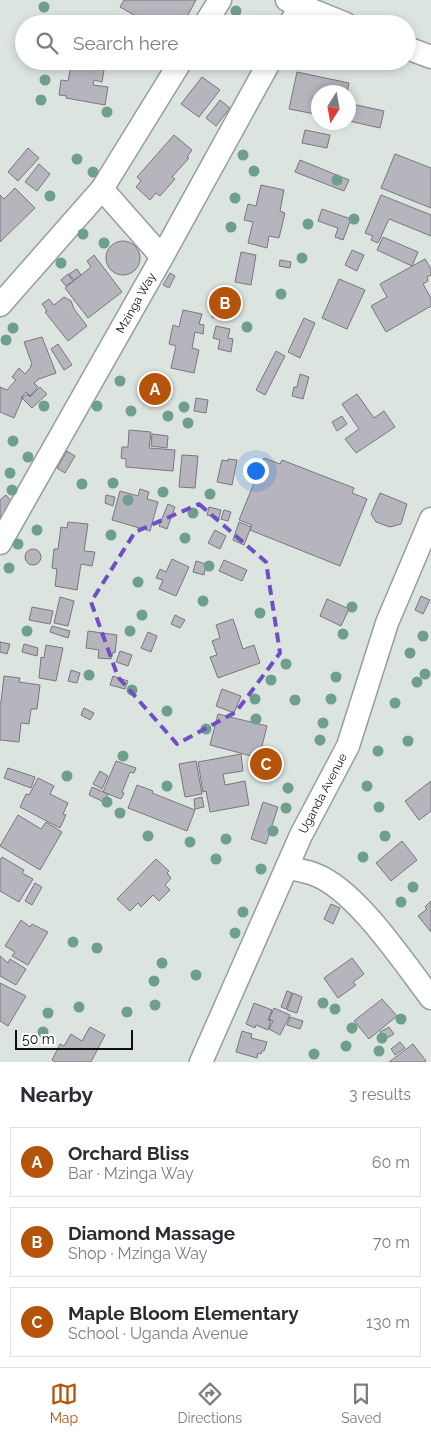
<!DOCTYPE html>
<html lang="en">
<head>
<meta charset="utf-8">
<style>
	:root { --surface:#fff; --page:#f2f2f3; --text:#2b2b33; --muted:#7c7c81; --line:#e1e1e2; --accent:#b45309 }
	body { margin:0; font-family:Raleway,sans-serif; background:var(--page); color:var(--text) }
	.compass { position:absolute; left:311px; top:85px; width:45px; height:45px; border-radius:50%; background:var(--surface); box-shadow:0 2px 8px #0003; rotate:191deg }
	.scale { position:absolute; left:15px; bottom:12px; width:118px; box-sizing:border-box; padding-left:5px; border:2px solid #0d100e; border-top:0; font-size:14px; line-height:18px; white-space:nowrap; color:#0d100e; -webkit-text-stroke:4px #fff; paint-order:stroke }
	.you { position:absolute; left:255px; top:470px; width:18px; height:18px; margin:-12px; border:4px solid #fff; border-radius:50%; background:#1a73e8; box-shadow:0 0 0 8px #1a73e833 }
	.badge { display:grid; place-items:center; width:32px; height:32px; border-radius:50%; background:var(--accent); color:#fff; font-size:16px; font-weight:700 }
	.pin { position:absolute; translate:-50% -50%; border:2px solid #fff; box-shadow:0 1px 5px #0006 }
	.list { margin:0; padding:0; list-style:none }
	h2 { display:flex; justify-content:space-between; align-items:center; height:65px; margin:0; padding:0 20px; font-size:21px }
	h2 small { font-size:16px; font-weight:400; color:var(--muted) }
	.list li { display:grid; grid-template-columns:32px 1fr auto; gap:15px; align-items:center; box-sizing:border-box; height:70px; margin:0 10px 10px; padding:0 10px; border:1px solid var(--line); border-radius:0px }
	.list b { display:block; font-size:19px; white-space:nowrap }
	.list p { margin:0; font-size:16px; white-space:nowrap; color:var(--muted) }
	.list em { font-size:16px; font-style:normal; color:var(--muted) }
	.icon { flex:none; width:28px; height:28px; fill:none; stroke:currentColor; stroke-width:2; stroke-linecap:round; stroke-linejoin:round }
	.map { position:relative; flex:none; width:431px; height:1062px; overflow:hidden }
	.search { position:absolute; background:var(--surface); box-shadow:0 2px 8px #0003; left:15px; right:15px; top:15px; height:55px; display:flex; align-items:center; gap:12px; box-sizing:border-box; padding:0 18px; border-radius:28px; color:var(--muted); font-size:19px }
	.sheet { height:305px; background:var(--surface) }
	nav { display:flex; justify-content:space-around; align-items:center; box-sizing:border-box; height:70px; border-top:1px solid var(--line); background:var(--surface); font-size:14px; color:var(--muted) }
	nav a { display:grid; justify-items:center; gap:2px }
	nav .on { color:var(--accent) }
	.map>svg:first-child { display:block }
	.building { fill:#b6b5bd; stroke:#78777e }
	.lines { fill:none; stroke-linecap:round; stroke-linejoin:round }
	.minor-casing { stroke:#969e9a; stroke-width:25 }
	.minor { stroke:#fff; stroke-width:22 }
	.tree { fill:#6d9f8c }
	.marked { fill:none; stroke:#704ec7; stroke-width:4; stroke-dasharray:10 6; stroke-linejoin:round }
	.labels { text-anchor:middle; stroke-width:4; stroke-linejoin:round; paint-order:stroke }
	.street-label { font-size:12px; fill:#0d100e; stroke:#fff }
</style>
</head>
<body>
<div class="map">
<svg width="431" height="1062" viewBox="0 0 431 1062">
	<rect width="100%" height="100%" fill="#dce4e0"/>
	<g class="building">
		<path d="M124,0h72l-13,24h-33l-30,-17z"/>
		<path d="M72,61h17l16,3 -3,18 -8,-2 -1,5 15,2 -3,18 -39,-7 1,-2 -8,-1 2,-15 7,1z"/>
		<path d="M297,72l52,11 -2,9h-29l-3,22 -26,-5z"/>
		<path d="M202,77l18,13 -21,27 -18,-13z"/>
		<path d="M220,100l10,8 -14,18 -10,-8z"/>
		<path d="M352,104l32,7 -4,17 -31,-7z"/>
		<path d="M305,130l25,5 -3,13 -25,-5z"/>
		<path d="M174,135l18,15 -5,7 2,1 -17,19 3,2 -15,17 -4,-3 -6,7 -14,-13 5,-6 -4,-4z"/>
		<path d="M28,148l11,10 -21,23 -10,-9z"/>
		<path d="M395,154l36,14v40l-50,-20z"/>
		<path d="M300,160l49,20 -5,11 -49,-19z"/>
		<path d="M39,164l11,10 -13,17 -12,-9z"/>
		<path d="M261,185l23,5 -4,21 5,2 -6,25 -10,-2 -2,12 -19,-5 5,-21 -9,-2 4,-16 8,2z"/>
		<path d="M15,188l20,20 -35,34v-47l4,4z"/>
		<path d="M381,195l50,20v21l-42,-17 -11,24 -7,-3 2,-4 -8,-3z"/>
		<path d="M322,209l29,10 -8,21 -8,-3 3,-9 -20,-7z"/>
		<path d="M383,237l35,15 -6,14 -35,-16z"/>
		<circle cx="123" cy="258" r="17"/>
		<path d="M352,250l12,5 -7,16 -12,-6z"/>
		<path d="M241,252l15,3 -5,30 -16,-3z"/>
		<path d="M94,255l28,37 -34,26 -23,-30 26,-21 -4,-6z"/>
		<path d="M425,259l6,10v6l-4,2 1,4 -5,3 8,14v8l-45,26 -15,-26 16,-9 -7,-13z"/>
		<path d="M280,260l11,2 -1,6 -11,-2z"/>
		<path d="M77,269l4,6 -7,5 -5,-6z"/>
		<path d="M170,273l5,3 -6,12 -6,-3z"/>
		<path d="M68,274l5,7 -7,5 -5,-6z"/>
		<path d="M339,279l26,11 -18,39 -25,-11z"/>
		<path d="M217,287l22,5 -5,25 -5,-1v4l-17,-3 1,-9h-2z"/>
		<path d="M64,297l7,4 3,8 13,17 -19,15 -23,-29 2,-1 -5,-7 7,-5 5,6z"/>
		<path d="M183,310l19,4 -3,10 5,1 -1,9 -8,-2 -3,16 7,2 -5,23 -23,-5 5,-22 -7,-2 4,-19 6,2z"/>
		<path d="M304,318l11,5 -15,35 -12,-6z"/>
		<path d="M216,326l14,3 -2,9 5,1 -2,13 -13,-3 2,-9 -7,-2z"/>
		<path d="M42,337l14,36 -17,6 -5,4 4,4 -8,9 -4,-4 -5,6 1,1 -8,19 -14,-6v-25l7,3 9,-10 -4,-3 7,-9 6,6 6,-7 -1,-1 2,-2 -8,-22z"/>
		<path d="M58,344l14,21 -8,5 -13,-21z"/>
		<path d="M276,351l9,5 -20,39 -9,-5z"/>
		<path d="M300,374l9,3 -6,22 -11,-3 2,-9h3z"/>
		<path d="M40,387l7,7 -15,14 -10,-10 5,-4 3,3z"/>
		<path d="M357,394l17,24 10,-7 11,16 -39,26 -11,-14 14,-10 -17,-25z"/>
		<path d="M196,398l12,2 -2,13 -12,-2z"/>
		<path d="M342,416l5,8 -10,7 -5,-9z"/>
		<path d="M129,430l22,2 -2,16 26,2 -2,21 -47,-4v-8l-5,-1 1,-11h6z"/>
		<path d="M152,434l16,2 -1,12 -16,-2z"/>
		<path d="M67,451l8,5 -10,17 -8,-5z"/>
		<path d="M182,455l16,1 -3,32 -16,-1z"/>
		<path d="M264,458l16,6 2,-4 72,28 -2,5 15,6 -27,67 -90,-36 2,-5 -13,-5z"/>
		<path d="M228,459l9,1 -5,25 -15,-3 5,-22 6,1z"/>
		<path d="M140,489l9,3 -2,7 11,3 -8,29 -38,-11 8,-29 18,5z"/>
		<path d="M380,493l27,11 -6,20 -11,3 -14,-5 -5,-8z"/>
		<path d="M6,495l8,9 -14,13v-17z"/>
		<path d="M106,495l9,2 -2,9 -8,-3z"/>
		<path d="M168,504l7,3 -8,22 -8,-3z"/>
		<path d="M209,507l12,3 -2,8 -12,-3z"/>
		<path d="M224,510l7,2 -3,9 -7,-2z"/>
		<path d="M68,522l20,2 -4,27 11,1 -3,14 -11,-2 -4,26 -22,-4 2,-17 -5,-1 2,-19h4l3,-22 6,1z"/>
		<path d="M239,522l12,5 -7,18 -11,-5z"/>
		<path d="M215,530l11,6 -6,13 -12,-6z"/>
		<circle cx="33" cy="557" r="8"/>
		<path d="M172,559l17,8 -13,29 -17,-7 4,-9 -7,-2 4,-9 6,3z"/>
		<path d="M224,560l23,10 -5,11 -23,-10z"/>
		<path d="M196,561l10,3 -2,11 -11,-3z"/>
		<path d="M421,596l9,4 -7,14 -8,-4z"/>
		<path d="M60,597l14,4 -6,25 -14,-3z"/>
		<path d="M327,599l22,10 -8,17 -21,-10z"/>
		<path d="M32,607l21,4 -3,13 -21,-4z"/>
		<path d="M175,615l10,5 -5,8 -9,-4z"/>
		<path d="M233,619l10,30 11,-4 6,18 -42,15 -8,-21 7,-2 -5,-14 8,-3 -4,-13z"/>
		<path d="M52,626l18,5 -2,7 -18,-6z"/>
		<path d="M88,631l29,4 -2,18 -2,-1 -2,7 -13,-1 1,-8 -13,-2z"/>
		<path d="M148,632l9,4 -6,16 -10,-4z"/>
		<path d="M0,642l10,2 -3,10 -7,-2z"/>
		<path d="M24,644l14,4 -1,8 -15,-4z"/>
		<path d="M46,645l17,3 -7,33 -17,-3 2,-21 3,1z"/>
		<path d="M120,651l12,4 -4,11 -12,-4z"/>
		<path d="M71,670l9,3 -3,10 -9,-2z"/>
		<path d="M4,676l16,2 -1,4 21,3 -3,24h-6l-2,15 -8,-1 -2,19 -19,-2v-38h1z"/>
		<path d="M113,676l15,5 -3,8 -15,-4z"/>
		<path d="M222,689l19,7 -7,17 -18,-7z"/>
		<path d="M84,708l10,5 -4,7 -9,-5z"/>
		<path d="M218,714l49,12 -8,32 -49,-13z"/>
		<path d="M241,754l2,17 -20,3 2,11 20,-4 4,24 -39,7 -4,-21 -3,1 -5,-30z"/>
		<path d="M116,761l20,7 -2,5 -4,-1 -8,20 2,1 -3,6 -18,-7z"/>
		<path d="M196,761l6,33 -17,3 -6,-33z"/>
		<path d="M8,768l27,9 -4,11 -27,-10z"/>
		<path d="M100,771l8,5 -6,13 -9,-5z"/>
		<path d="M38,778l16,8 -4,8 18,9 -5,11 3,1 -6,13 -40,-21 6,-13 3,1z"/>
		<path d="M431,781v30l-12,9 -14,-19z"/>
		<path d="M137,785l16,6 -1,2 43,17 -8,21 -59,-23z"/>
		<path d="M92,787l16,7 -4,8 -15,-7z"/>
		<path d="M202,797l2,10 -9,2 -1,-10z"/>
		<path d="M263,802l15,5 -12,37 -15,-5z"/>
		<path d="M18,815l23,14 5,-7 16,10 -22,38 -40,-24z"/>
		<path d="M402,841l15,19 -26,21 -15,-18z"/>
		<path d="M2,857l22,13 -2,3 11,6 -14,23 -19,-11v-31z"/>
		<path d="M156,859l13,12 -2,2 4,5 -6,7 5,5 -11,11 -6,-6 -12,12 -3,-4 -8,8 -13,-12z"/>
		<path d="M35,883l7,4 -10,18 -7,-4z"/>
		<path d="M431,901v31l-13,-16 9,-7 -2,-2z"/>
		<path d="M331,904l9,4 -7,16 -9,-5z"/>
		<path d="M21,920l9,7 2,-3 16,8 -20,33 -16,-9 3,-4 -10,-6z"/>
		<path d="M0,956l8,7 2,-4 16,10 -10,16 -16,-9z"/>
		<path d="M352,958l12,16 -11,8 3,3 -18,13 -14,-20z"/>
		<path d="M0,983l26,13 -18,30 -8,-5z"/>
		<path d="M287,991l5,2 -6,16 -5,-2z"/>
		<path d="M293,993l9,4 -5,16 -10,-3z"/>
		<path d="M382,999l15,17 -28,23 -15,-18z"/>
		<path d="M254,1003l18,7 -4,10 3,1 -3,9 -12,-5 -1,3 -9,-4z"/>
		<path d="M274,1008l16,7 -10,20 -11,-6 4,-8 -4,-2z"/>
		<path d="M290,1017l13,4 -3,8 -13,-4z"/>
		<path d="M90,1027l15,8 -14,27h-35l-4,-2 8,-16 4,2 7,-12 11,7z"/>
		<path d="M389,1027l5,7 -9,5 -5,-7z"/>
		<path d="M242,1031l10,3 -1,4 16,4 -3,9h-2l-1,3 -3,-1 -1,5 -21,-6z"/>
		<path d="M400,1042l5,6 -10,7 -4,-6z"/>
		<path d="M413,1044l13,17 -2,1h-35z"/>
	</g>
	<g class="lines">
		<defs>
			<g id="minor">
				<path d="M287,0l59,24"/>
				<path d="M205,24l15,-24"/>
				<path d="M290,24l10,-18"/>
				<path d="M407,48l24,9"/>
				<path d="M102,189l60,68"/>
				<path d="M0,305l102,-116 79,-128"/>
				<path id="s1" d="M0,543l162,-286 108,-196"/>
				<path d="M287,867c9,3 20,4 29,8 41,16 88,88 115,123"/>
				<path id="s2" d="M201,1062l100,-227 47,-89 39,-123 44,-104"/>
			</g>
		</defs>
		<use href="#minor" class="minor-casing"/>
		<use href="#minor" class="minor"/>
	</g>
	<g class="tree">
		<circle cx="44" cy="7" r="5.5"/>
		<circle cx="236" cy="11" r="5.5"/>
		<circle cx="45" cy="80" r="5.5"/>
		<circle cx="41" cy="100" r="5.5"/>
		<circle cx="107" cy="112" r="5.5"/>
		<circle cx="243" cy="155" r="5.5"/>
		<circle cx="77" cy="159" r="5.5"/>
		<circle cx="254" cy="171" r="5.5"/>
		<circle cx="93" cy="172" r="5.5"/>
		<circle cx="337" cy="180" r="5.5"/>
		<circle cx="50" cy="196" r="5.5"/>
		<circle cx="235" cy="198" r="5.5"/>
		<circle cx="354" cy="219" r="5.5"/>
		<circle cx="308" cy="224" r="5.5"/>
		<circle cx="231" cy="227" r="5.5"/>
		<circle cx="83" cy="234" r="5.5"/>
		<circle cx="104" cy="243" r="5.5"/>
		<circle cx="302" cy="258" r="5.5"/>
		<circle cx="61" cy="263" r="5.5"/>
		<circle cx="281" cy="294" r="5.5"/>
		<circle cx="247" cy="327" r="5.5"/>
		<circle cx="13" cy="328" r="5.5"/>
		<circle cx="6" cy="340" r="5.5"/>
		<circle cx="120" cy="381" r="5.5"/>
		<circle cx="44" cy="406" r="5.5"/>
		<circle cx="97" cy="406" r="5.5"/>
		<circle cx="184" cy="407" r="5.5"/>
		<circle cx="131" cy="411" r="5.5"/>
		<circle cx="168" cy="416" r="5.5"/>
		<circle cx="188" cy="423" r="5.5"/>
		<circle cx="13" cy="441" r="5.5"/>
		<circle cx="28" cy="457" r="5.5"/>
		<circle cx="10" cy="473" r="5.5"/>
		<circle cx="113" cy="483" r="5.5"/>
		<circle cx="82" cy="484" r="5.5"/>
		<circle cx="12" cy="490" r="5.5"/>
		<circle cx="163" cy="492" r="5.5"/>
		<circle cx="210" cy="494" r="5.5"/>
		<circle cx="128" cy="500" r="5.5"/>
		<circle cx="193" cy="513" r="5.5"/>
		<circle cx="37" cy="530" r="5.5"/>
		<circle cx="111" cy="535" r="5.5"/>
		<circle cx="185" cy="538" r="5.5"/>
		<circle cx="18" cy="544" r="5.5"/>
		<circle cx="209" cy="566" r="5.5"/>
		<circle cx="9" cy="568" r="5.5"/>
		<circle cx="138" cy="582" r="5.5"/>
		<circle cx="203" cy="601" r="5.5"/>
		<circle cx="352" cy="607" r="5.5"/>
		<circle cx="260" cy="613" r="5.5"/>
		<circle cx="142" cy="615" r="5.5"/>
		<circle cx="27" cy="631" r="5.5"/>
		<circle cx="130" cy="631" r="5.5"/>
		<circle cx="343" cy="634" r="5.5"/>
		<circle cx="423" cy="636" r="5.5"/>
		<circle cx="410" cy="653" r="5.5"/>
		<circle cx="286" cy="664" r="5.5"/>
		<circle cx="425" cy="674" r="5.5"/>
		<circle cx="89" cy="675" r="5.5"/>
		<circle cx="336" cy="677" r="5.5"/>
		<circle cx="271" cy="680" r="5.5"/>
		<circle cx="417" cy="682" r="5.5"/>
		<circle cx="132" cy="690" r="5.5"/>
		<circle cx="255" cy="699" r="5.5"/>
		<circle cx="331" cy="699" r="5.5"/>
		<circle cx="295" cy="700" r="5.5"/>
		<circle cx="395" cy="703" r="5.5"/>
		<circle cx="167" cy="711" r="5.5"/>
		<circle cx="256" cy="719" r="5.5"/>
		<circle cx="323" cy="723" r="5.5"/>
		<circle cx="206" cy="729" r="5.5"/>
		<circle cx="320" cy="740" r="5.5"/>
		<circle cx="408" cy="741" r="5.5"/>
		<circle cx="378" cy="751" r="5.5"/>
		<circle cx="123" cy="756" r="5.5"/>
		<circle cx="67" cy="776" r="5.5"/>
		<circle cx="167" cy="786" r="5.5"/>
		<circle cx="367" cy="786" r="5.5"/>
		<circle cx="288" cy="788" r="5.5"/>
		<circle cx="107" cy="802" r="5.5"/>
		<circle cx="379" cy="807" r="5.5"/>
		<circle cx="286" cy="808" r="5.5"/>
		<circle cx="120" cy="813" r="5.5"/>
		<circle cx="273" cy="831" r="5.5"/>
		<circle cx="148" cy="836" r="5.5"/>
		<circle cx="385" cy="836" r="5.5"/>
		<circle cx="226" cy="839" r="5.5"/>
		<circle cx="190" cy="842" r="5.5"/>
		<circle cx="363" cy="857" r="5.5"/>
		<circle cx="216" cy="859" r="5.5"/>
		<circle cx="261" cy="869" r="5.5"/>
		<circle cx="413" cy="887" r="5.5"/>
		<circle cx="401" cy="902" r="5.5"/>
		<circle cx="243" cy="912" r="5.5"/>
		<circle cx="235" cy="933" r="5.5"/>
		<circle cx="73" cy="942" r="5.5"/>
		<circle cx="97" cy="948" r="5.5"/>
		<circle cx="162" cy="963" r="5.5"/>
		<circle cx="196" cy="975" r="5.5"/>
		<circle cx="154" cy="981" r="5.5"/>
		<circle cx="323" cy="1003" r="5.5"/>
		<circle cx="155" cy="1005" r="5.5"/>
		<circle cx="79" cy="1007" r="5.5"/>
		<circle cx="335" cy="1009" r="5.5"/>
		<circle cx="127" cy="1012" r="5.5"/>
		<circle cx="48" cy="1013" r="5.5"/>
		<circle cx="401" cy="1019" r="5.5"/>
		<circle cx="352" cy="1028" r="5.5"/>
		<circle cx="43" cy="1032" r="5.5"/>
		<circle cx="382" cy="1038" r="5.5"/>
		<circle cx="346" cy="1046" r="5.5"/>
		<circle cx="379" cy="1051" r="5.5"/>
		<circle cx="314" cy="1054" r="5.5"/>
	</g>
	<path class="marked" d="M199,504l67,58 14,91 -44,59 -59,32 -59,-67 -27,-75 44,-70z"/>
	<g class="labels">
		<g class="street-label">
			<text dy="4" stroke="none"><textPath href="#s1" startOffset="276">Mzinga Way</textPath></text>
			<text dy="4" stroke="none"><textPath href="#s2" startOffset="295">Uganda Avenue</textPath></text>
		</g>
	</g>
</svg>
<svg class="compass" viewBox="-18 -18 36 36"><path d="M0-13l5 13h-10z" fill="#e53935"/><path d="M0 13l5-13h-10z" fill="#7c7c81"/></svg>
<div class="scale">50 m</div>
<div class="you"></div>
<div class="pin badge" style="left:155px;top:389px">A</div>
<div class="pin badge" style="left:225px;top:303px">B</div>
<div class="pin badge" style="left:266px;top:764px">C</div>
<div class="search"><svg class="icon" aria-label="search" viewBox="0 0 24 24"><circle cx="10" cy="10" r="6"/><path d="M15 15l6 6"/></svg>Search here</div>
</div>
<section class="sheet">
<h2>Nearby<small>3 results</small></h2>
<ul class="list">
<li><span class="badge">A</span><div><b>Orchard Bliss</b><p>Bar · Mzinga Way</p></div><em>60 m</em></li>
<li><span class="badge">B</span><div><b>Diamond Massage</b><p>Shop · Mzinga Way</p></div><em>70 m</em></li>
<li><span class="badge">C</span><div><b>Maple Bloom Elementary</b><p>School · Uganda Avenue</p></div><em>130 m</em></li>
</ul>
</section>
<nav>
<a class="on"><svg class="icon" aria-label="map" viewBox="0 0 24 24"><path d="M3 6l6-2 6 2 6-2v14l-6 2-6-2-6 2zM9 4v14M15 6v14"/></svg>Map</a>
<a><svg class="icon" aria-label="directions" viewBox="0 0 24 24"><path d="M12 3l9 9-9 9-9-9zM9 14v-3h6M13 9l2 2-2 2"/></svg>Directions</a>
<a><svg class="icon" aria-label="saved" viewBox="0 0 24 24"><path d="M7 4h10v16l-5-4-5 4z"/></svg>Saved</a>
</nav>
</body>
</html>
